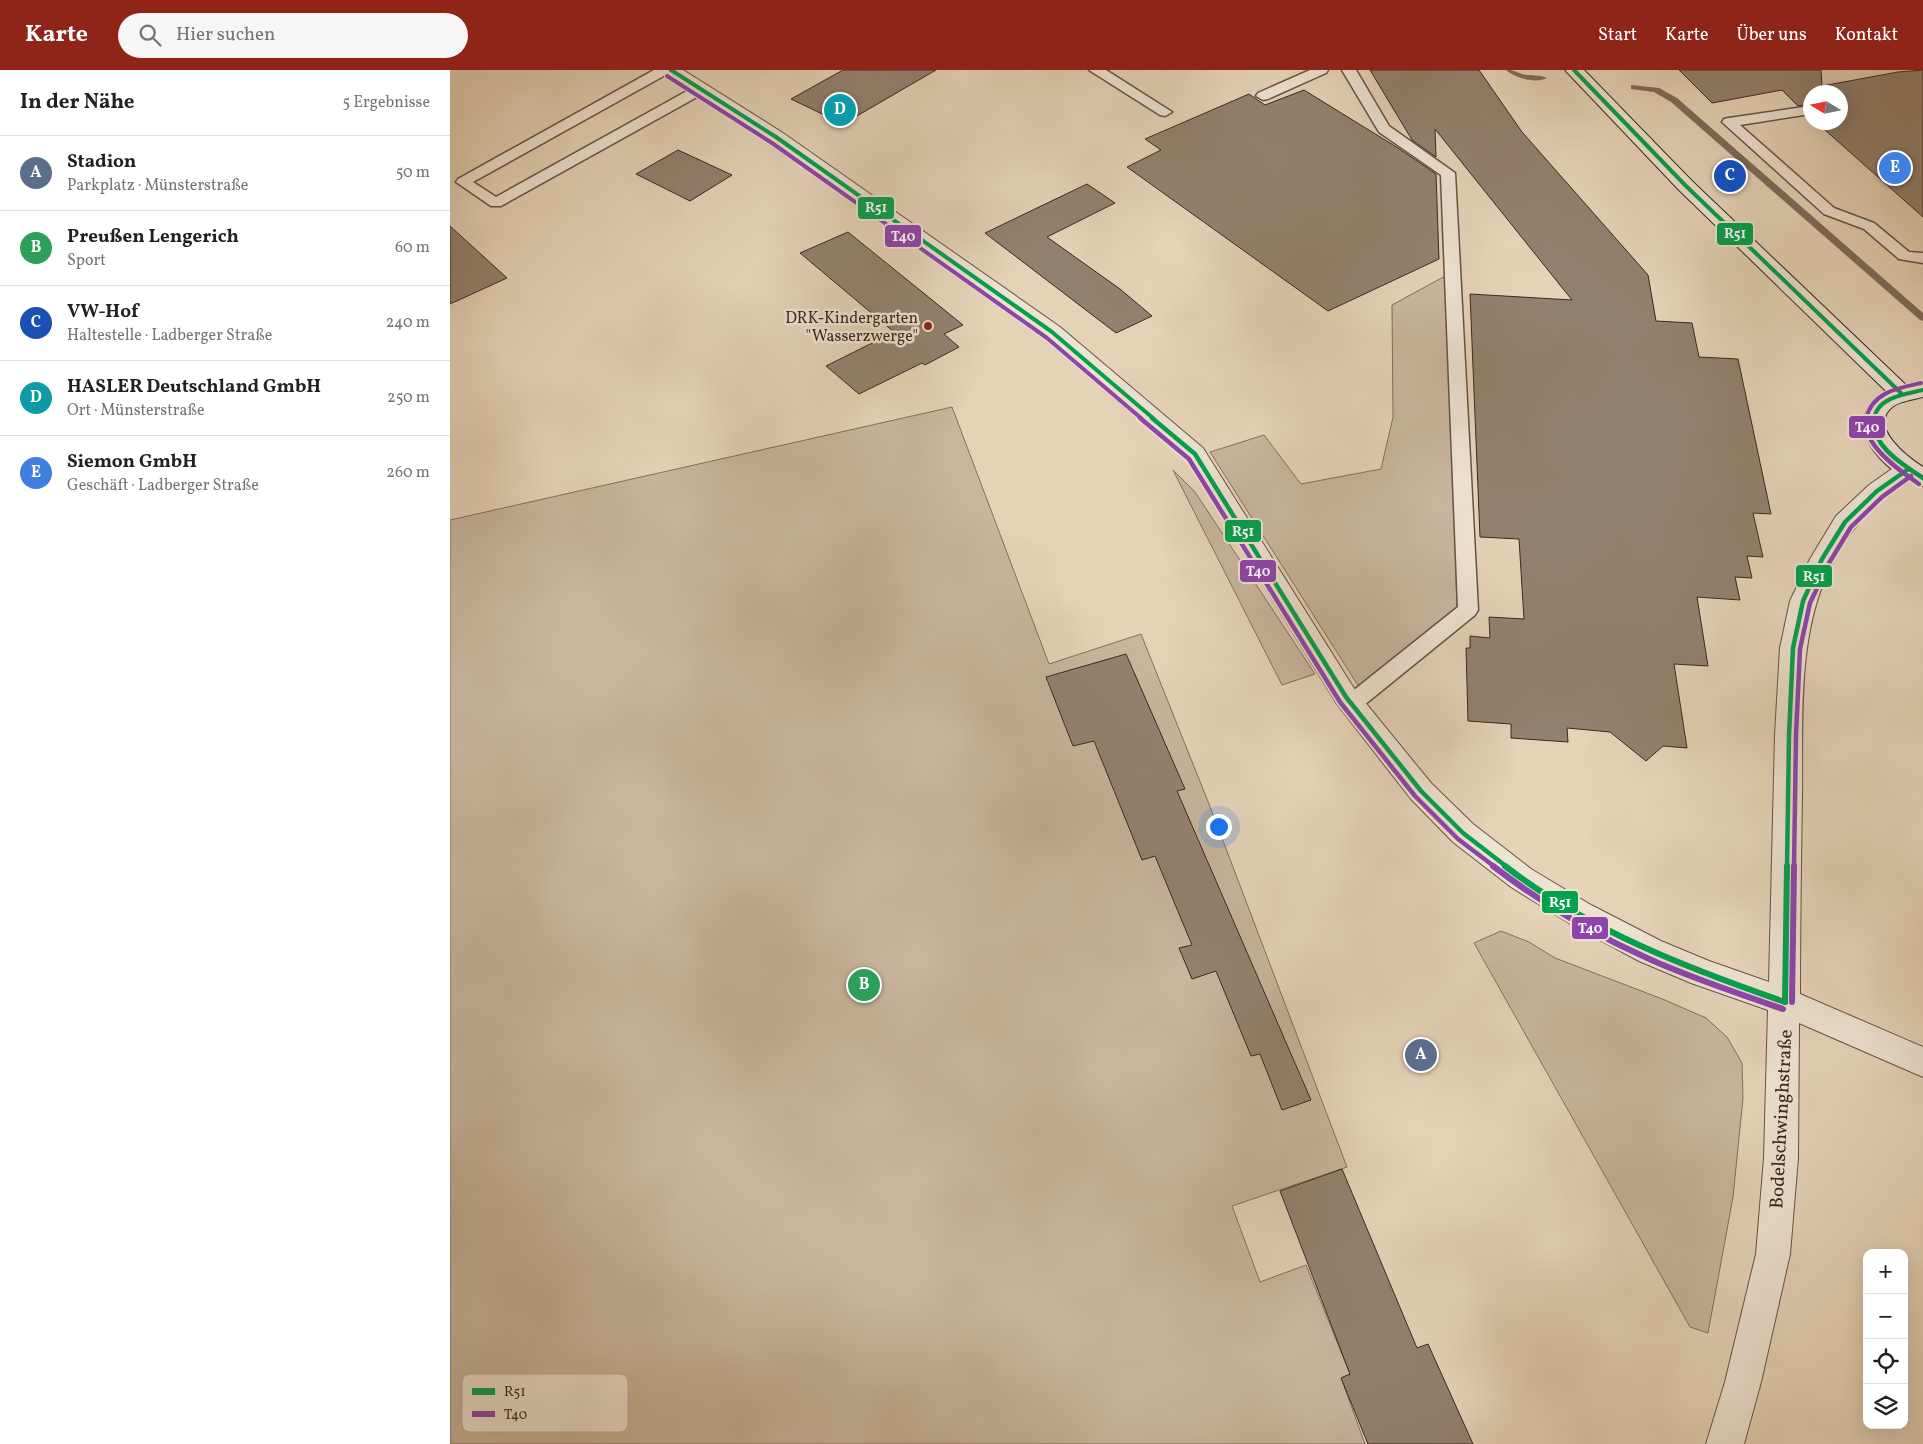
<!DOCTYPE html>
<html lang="de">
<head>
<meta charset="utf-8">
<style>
	:root { --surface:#fff; --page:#f6f6f6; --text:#202124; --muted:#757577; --line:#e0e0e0; --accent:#8f2418 }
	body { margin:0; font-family:Vollkorn,serif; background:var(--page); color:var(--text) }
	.controls { position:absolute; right:15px; bottom:15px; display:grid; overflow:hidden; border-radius:10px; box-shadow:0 5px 20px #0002 }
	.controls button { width:45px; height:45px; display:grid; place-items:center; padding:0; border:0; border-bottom:1px solid var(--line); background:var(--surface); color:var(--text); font:25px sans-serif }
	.compass { position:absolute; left:1353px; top:15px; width:45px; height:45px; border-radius:50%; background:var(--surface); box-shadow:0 5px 20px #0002; rotate:280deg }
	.you { position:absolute; left:768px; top:756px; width:18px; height:18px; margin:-12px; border:4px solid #fff; border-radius:50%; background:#1a73e8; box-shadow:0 0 0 8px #1a73e833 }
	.badge { display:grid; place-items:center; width:32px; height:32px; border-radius:50%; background:var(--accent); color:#fff; font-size:16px; font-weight:700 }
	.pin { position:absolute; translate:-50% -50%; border:2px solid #fff; box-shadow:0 1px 5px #0006 }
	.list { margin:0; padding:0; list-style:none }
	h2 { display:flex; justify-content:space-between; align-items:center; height:65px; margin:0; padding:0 20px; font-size:21px }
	h2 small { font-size:16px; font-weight:400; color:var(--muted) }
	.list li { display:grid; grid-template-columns:32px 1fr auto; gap:15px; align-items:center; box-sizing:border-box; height:75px; padding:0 20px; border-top:1px solid var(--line) }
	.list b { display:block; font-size:19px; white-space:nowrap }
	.list p { margin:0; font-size:16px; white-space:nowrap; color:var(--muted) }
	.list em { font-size:16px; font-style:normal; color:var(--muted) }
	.icon { flex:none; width:28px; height:28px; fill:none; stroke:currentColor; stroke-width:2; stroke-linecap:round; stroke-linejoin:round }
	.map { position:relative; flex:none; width:1473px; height:1374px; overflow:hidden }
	header { display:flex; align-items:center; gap:30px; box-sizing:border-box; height:70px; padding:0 25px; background:var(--accent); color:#fff }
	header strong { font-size:24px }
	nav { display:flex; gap:28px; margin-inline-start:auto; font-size:18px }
	.search { width:350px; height:45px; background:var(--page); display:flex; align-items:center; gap:12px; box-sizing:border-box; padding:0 18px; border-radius:28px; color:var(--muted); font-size:19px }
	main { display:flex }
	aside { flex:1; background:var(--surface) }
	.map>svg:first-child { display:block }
	.green { fill:#c8b69e; stroke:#826f5e }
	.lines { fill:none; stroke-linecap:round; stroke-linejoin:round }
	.stream { fill:#7e6c5c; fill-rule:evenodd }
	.building { fill:#93816f; stroke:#3b281f }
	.lane-casing { stroke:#665345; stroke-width:3 }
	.street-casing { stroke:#665345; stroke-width:2 }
	.secondary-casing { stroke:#3b281f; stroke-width:2 }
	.lane { fill:#eee2d1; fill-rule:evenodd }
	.street { fill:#eee2d1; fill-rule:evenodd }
	.secondary { fill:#eee2d1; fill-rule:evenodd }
	.bus-1-far2-casing { stroke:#eee2d1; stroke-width:6 }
	.bus-1-far1-casing { stroke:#eee2d1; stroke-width:8 }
	.bus-1-casing { stroke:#eee2d1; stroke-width:10 }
	.bus-2-far2-casing { stroke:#eee2d1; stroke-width:6 }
	.bus-2-far1-casing { stroke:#eee2d1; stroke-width:8 }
	.bus-2-casing { stroke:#eee2d1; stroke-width:10 }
	.bus-1-far2 { stroke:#03a04e; stroke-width:4 }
	.bus-1-far1 { stroke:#03a04e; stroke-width:4.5 }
	.bus-1 { stroke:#03a04e; stroke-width:6 }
	.bus-2-far2 { stroke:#8e44ad; stroke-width:4 }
	.bus-2-far1 { stroke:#8e44ad; stroke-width:4.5 }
	.bus-2 { stroke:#8e44ad; stroke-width:6 }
	.poi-dot { fill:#8f2418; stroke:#eee2d1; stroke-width:2 }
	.labels { text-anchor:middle; stroke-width:5; stroke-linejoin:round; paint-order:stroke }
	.far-poi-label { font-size:16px; fill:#3b281f; stroke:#eee2d1; text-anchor:end }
	.street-label { font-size:19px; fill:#3b281f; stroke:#eee2d1 }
	.key { fill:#eee2d1; stroke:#b8aa9c; stroke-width:1 }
	.key-label { font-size:14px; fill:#3b281f }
	.line-badge { stroke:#eee2d1; stroke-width:2 }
	.badge-label { font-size:14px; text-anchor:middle; font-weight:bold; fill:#fff }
</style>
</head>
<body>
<header>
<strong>Karte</strong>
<div class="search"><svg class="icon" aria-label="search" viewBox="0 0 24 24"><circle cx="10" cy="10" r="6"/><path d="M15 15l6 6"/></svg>Hier suchen</div>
<nav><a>Start</a><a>Karte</a><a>Über uns</a><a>Kontakt</a></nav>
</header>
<main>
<aside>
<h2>In der Nähe<small>5 Ergebnisse</small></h2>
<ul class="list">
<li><span class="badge" style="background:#5c6f8a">A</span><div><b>Stadion</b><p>Parkplatz · Münsterstraße</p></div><em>50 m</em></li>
<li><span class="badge" style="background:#2e9e5b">B</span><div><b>Preußen Lengerich</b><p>Sport</p></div><em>60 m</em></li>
<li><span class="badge" style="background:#1a4fb4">C</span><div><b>VW-Hof</b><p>Haltestelle · Ladberger Straße</p></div><em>240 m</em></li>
<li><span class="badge" style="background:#0f9aa8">D</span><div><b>HASLER Deutschland GmbH</b><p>Ort · Münsterstraße</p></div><em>250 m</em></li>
<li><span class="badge" style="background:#3f7fe0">E</span><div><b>Siemon GmbH</b><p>Geschäft · Ladberger Straße</p></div><em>260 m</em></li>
</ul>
</aside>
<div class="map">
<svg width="1473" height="1374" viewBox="0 0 1473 1374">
	<rect width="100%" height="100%" fill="#e5d3b8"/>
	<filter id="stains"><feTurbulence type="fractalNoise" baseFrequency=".004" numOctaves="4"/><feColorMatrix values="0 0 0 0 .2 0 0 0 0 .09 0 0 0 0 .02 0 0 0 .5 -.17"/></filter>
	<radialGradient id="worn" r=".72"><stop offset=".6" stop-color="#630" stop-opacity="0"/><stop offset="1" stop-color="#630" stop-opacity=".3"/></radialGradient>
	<g class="green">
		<path d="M997,205l10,334 -98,78 -149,-235 54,-17 37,49 80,-15 12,-52 -1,-112z"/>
		<path d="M502,337l97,257 92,-30 68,170 138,363 -115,39 28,76 46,-17 44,109 -9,4 24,66h-915v-924z"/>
		<path d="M723,400l22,22 120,182 -33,11z"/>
		<path d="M1051,861l28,11 26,16 110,42 41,18 21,19 15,26 1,35 -10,99 -25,136 -18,-6 -216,-384z"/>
	</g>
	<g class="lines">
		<g class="stream">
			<path d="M1056,0c9,0 9,2 16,4 8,2 18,0 25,4 -11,6 -32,0 -41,-8z"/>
			<path d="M1181,15l28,3 18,10 246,215v8l-3,-1 -249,-218 -17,-10 -23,-3z"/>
		</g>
	</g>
	<g class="building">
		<path d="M393,0h93l-93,54 -52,-25z"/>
		<path d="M920,0h109l43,62 126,143 8,46 36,2 7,34 39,2 33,155 -18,-1 10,44 -16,-1 5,22 -17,-1 5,23 -43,-3 11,69 -34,-2 13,84 -24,-2 -17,15 -36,-29 -43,-4 1,14 -57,-4v-14l-43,-3 -2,-73h4v-12l20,2 -1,-21 35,2 -5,-80 -39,-2 -10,-243 102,6 -137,-171 1,28 -24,-17z"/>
		<path d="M1229,0h142l1,16 76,-14 25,-2v147l-107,-95h24v-30h-30v12l-12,2 -16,-16 -70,13z"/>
		<path d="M854,20l94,58 38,26 3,85 -111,52 -201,-144 34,-17 -16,-11 104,-45 16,11z"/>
		<path d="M228,80l54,25 -42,26 -54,-27z"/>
		<path d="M637,114l28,19 -68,34 73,52 32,27 -36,17 -131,-100z"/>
		<path d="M0,156l57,52 -57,26z"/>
		<path d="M398,162l115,93 -19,9 15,13 -34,18 -3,-2 -63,31 -33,-28 68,-34 -94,-79z"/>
		<path d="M676,584l59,135 -8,2 134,309 -29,10 -22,-56 -9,2 -35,-85 -24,8 -13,-31 13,-3 -37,-89 -13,4 -48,-119 -21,5 -27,-69z"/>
		<path d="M892,1099l75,179 11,-4 45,100h-105l-27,-66 9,-4 -70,-183z"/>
	</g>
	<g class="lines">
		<defs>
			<g id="lane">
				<path d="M204,0h17l-2,3 -196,109 23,15 200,-111 5,-1 7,4 -2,3 -205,114h-10l-35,-24 2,-3z"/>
				<path d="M639,0h17l66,42 -7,4 -5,-1z"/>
				<path d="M860,0h18l-2,3 -58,26 -5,1 -7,-4 2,-3z"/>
				<path d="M892,0h14l33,56 66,47 23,437 -3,5 -117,95 -7,2 -7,-2 -3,-6 3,-6 114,-91 -17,-432 -62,-43z"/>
				<path d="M1360,36v8l-70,11 94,83 40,15 35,29 14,1v10l-24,-4 -35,-30 -40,-15 -102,-92 2,-3 5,-1z"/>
			</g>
			<path id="street" d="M212,0h21l100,63 277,194 143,121 152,242 76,93 42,41 58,45 60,36 70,36 48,20 60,21 6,-247 5,-87 10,-47 20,-42 26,-43 33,-31 30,-21 8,-2 8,2 4,6c-7,12 -22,18 -32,26 -22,17 -40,39 -53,64 -38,70 -31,159 -32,237 -1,65 -2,131 -2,197l123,53v30l-124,-54 -1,135 -8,96 -29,128 -17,62h-38l19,-62 31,-128 8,-96 4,-148 -77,-27 -52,-22 -70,-38 -58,-36 -58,-45 -42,-43 -74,-95 -150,-244 -143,-123 -275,-196 -104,-67z"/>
			<path id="secondary" d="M1115,0h19l108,111 215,205 16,-3v14c-11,3 -25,4 -33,12 -20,20 19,49 33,58v19c-38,-11 -90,-66 -36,-94l-209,-203z"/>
		</defs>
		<use href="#lane" class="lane-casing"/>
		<use href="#street" class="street-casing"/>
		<use href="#secondary" class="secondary-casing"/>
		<use href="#lane" class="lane"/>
		<use href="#street" class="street"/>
		<use href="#secondary" class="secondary"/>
		<defs>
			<g id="bus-1-far2">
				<path d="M221,0l105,67 276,195 102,87"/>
				<path d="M1124,0l111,115 216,208"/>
				<path d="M1424,349c3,-22 32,-25 49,-29"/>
			</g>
			<g id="bus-1-far1">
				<path d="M702,348l43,36 151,243 75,94 42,42 44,34"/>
				<path d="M1424,348c-4,27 29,47 49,60"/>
				<path d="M1337,797l2,-132 4,-87 10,-47 19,-42 23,-37 32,-31 30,-21"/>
			</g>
			<g id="bus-1">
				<path d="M1055,796c83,64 182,102 280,136"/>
				<path d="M1335,932l2,-136"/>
			</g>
			<g id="bus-2-far2">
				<path d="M217,6l105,67 275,195 95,81"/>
				<path d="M1416,349c6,-27 32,-31 55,-36"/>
			</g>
			<g id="bus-2-far1">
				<path d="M690,348l49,41 151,243 75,94 43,43 37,28"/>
				<path d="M1416,348c-5,26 34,53 53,66"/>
				<path d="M1344,797l2,-132 4,-86 10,-46 19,-40 22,-36 31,-30 29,-21"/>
			</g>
			<g id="bus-2">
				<path d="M1043,796c47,36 100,68 154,92 44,20 90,35 136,51"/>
				<path d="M1342,932l2,-136"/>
			</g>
		</defs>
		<use href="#bus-1-far2" class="bus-1-far2-casing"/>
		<use href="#bus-1-far1" class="bus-1-far1-casing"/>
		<use href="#bus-1" class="bus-1-casing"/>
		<use href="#bus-2-far2" class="bus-2-far2-casing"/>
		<use href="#bus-2-far1" class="bus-2-far1-casing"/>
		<use href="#bus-2" class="bus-2-casing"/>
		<use href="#bus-1-far2" class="bus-1-far2"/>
		<use href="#bus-1-far1" class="bus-1-far1"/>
		<use href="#bus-1" class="bus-1"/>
		<use href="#bus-2-far2" class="bus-2-far2"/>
		<use href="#bus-2-far1" class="bus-2-far1"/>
		<use href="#bus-2" class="bus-2"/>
	</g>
	<circle class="poi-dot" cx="478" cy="256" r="5"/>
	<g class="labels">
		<g class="far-poi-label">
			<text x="468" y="253">DRK-Kindergarten<tspan x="468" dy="18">"Wasserzwerge"</tspan></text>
		</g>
		<g class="street-label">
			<text transform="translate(1330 1049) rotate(-87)" y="7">Bodelschwinghstraße</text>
		</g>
	</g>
	<rect x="12" y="1304" width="166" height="58" rx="8" class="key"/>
	<rect x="22" y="1318" width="23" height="7" fill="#03a04e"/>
	<rect x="22" y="1341" width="23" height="6" fill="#8e44ad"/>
	<g class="key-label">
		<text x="54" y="1326">R51</text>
		<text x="54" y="1349">T40</text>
	</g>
	<g class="line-badge">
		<rect x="407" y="126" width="38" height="24" rx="5" fill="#03a04e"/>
		<rect x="1266" y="152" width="38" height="24" rx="5" fill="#03a04e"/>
		<rect x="434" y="154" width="38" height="24" rx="5" fill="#8e44ad"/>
		<rect x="1398" y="345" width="38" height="24" rx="5" fill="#8e44ad"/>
		<rect x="774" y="449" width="38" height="24" rx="5" fill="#03a04e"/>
		<rect x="789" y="489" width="38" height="24" rx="5" fill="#8e44ad"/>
		<rect x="1345" y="494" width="38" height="24" rx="5" fill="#03a04e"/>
		<rect x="1091" y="820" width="38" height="24" rx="5" fill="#03a04e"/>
		<rect x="1121" y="846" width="38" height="24" rx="5" fill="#8e44ad"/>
	</g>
	<g class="badge-label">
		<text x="426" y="142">R51</text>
		<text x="1285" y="168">R51</text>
		<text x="453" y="171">T40</text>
		<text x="1417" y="362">T40</text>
		<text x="793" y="466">R51</text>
		<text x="808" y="506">T40</text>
		<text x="1364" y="511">R51</text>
		<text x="1110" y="837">R51</text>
		<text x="1140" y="863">T40</text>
	</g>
	<rect width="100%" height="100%" filter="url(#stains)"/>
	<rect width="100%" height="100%" fill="url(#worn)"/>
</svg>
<div class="controls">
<button>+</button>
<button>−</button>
<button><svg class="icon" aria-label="locate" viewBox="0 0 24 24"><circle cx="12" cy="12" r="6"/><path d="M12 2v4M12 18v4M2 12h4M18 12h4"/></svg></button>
<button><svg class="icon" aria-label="layers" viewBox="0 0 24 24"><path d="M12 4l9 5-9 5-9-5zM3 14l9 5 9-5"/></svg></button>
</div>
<svg class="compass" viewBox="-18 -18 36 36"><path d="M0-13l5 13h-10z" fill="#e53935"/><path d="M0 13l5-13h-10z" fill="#757577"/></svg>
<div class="you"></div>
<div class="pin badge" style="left:971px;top:985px;background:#5c6f8a">A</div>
<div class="pin badge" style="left:414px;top:915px;background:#2e9e5b">B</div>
<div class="pin badge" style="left:1280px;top:106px;background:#1a4fb4">C</div>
<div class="pin badge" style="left:390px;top:40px;background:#0f9aa8">D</div>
<div class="pin badge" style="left:1445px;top:98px;background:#3f7fe0">E</div>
</div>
</main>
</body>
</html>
